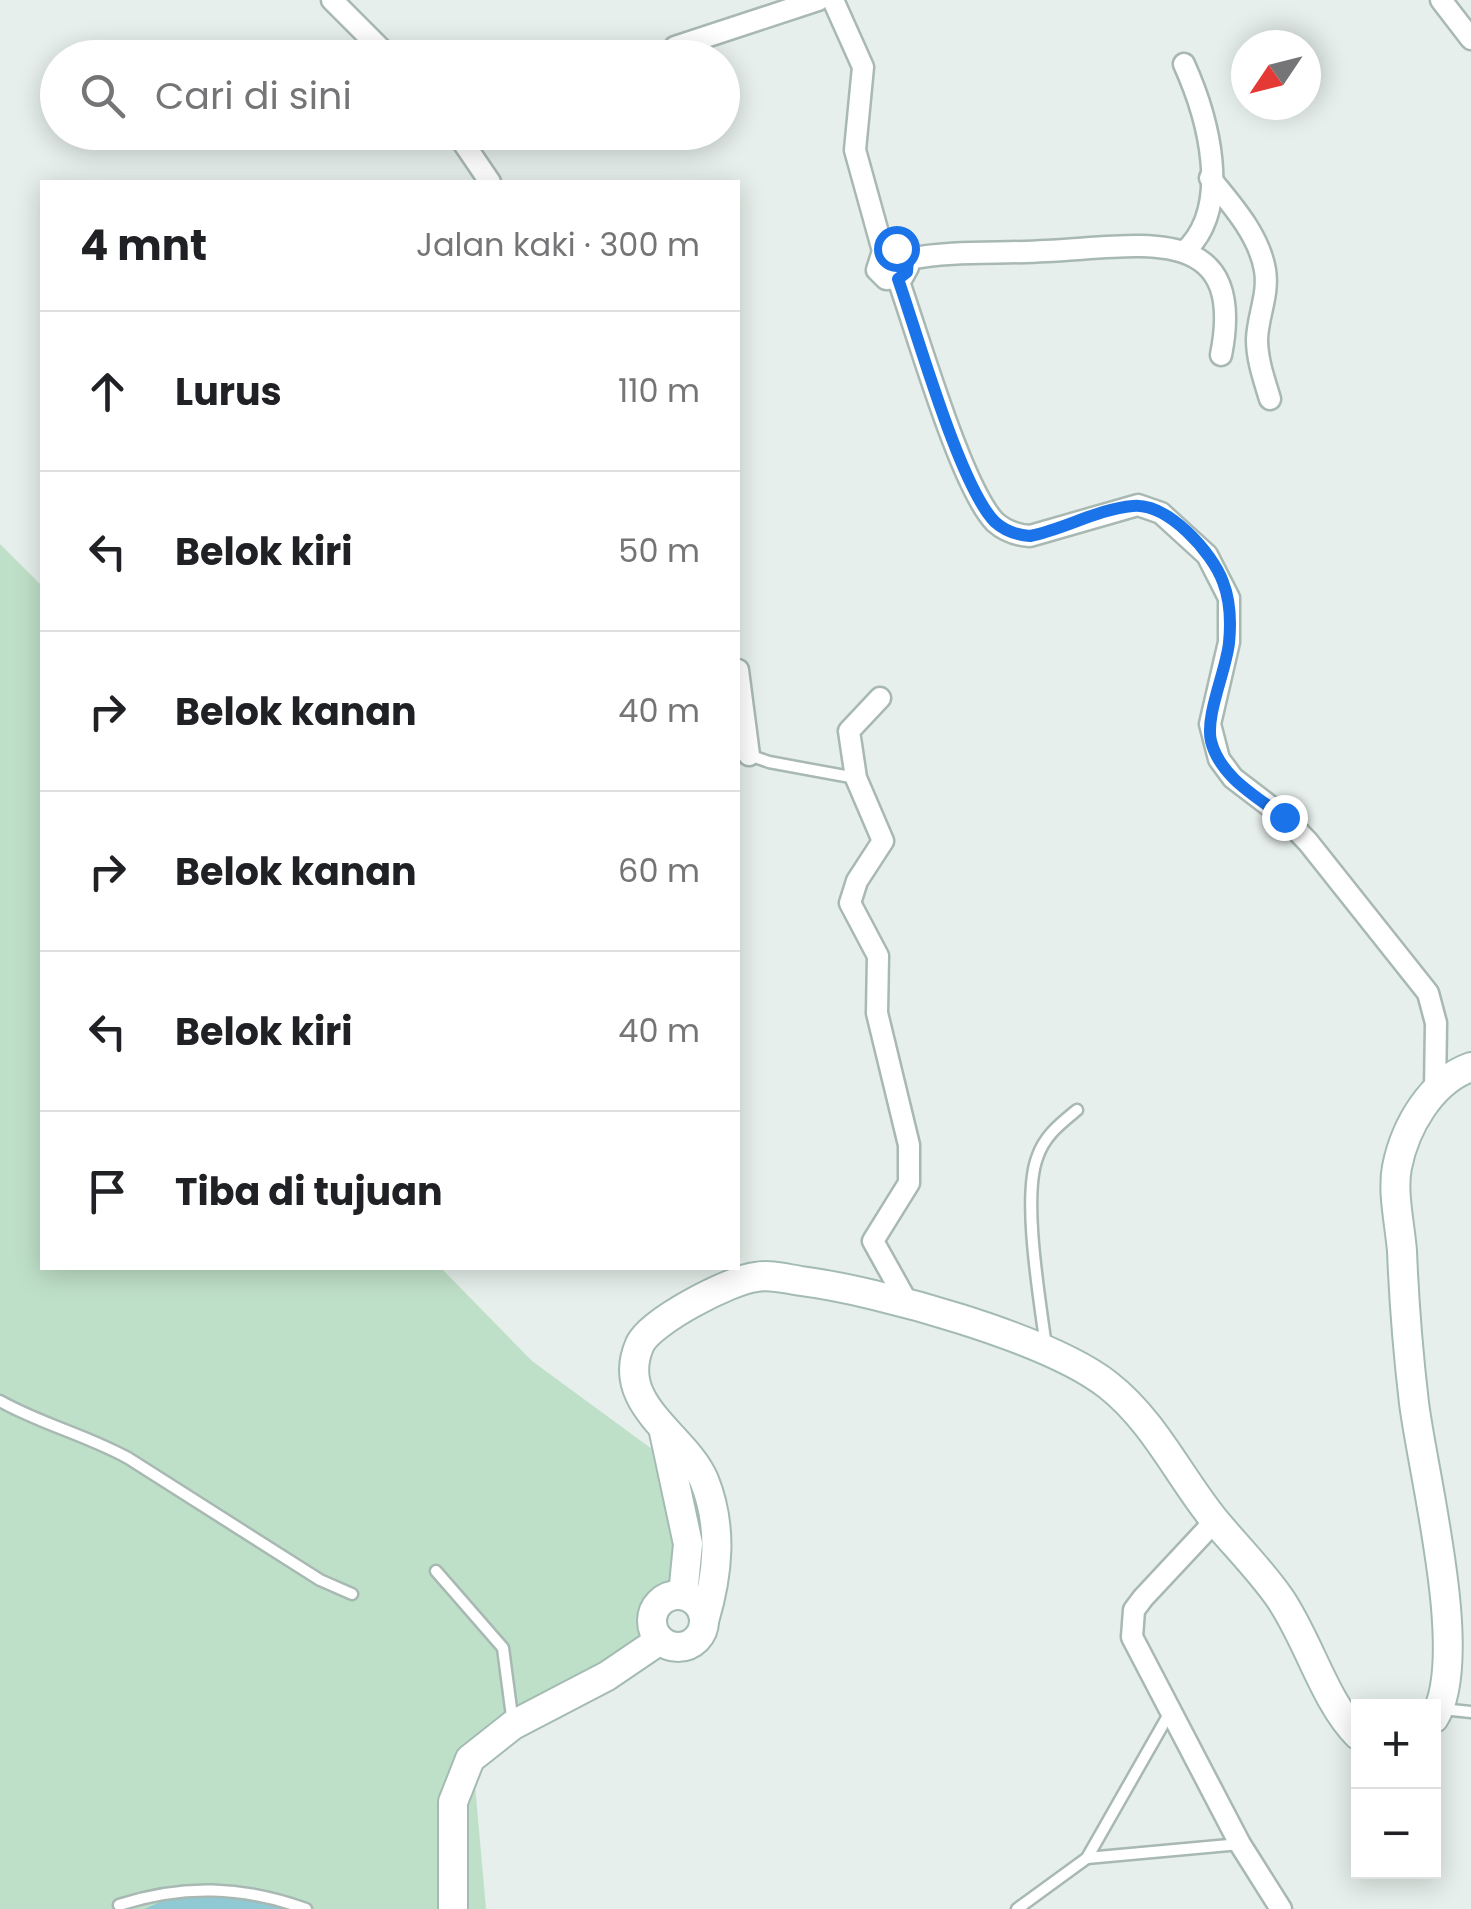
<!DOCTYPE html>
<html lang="id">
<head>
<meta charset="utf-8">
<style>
	:root { --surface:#fff; --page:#f2f2f2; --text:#202124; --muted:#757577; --line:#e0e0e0 }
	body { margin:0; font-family:Poppins,sans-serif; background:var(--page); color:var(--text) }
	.controls { position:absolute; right:30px; bottom:30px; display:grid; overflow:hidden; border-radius:0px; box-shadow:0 5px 25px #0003 }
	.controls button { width:90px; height:90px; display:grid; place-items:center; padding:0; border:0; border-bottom:2px solid var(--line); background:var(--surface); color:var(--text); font:50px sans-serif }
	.compass { position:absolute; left:1231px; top:30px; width:90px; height:90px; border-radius:50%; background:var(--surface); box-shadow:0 5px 25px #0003; rotate:235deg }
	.stop { position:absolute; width:30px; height:30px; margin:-22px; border:8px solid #1a73e8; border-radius:50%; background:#fff }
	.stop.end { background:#1a73e8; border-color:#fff; box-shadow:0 2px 10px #0008 }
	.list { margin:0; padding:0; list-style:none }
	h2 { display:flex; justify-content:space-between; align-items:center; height:130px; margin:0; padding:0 40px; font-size:42px }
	h2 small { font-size:32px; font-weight:400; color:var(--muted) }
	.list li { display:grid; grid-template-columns:65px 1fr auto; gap:30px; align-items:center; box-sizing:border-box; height:160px; padding:0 40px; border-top:2px solid var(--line) }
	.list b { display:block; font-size:38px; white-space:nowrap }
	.list em { font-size:32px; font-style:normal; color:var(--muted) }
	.icon { flex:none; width:55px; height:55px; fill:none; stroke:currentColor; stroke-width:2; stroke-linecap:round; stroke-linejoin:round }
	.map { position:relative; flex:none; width:1471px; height:1909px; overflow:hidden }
	.search { position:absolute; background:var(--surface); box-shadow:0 5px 25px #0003; left:40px; top:40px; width:700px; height:110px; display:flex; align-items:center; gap:25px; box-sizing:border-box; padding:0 35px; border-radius:55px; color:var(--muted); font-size:38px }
	.panel { position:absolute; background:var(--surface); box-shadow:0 5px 25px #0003; left:40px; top:180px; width:700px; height:1090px; border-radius:0px }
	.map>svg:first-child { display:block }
	.green { fill:#bfe0c8 }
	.water { fill:#8ec9d4 }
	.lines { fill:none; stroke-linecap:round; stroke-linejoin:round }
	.lane-casing { stroke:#a8b8b2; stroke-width:15 }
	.street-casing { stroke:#a8b8b2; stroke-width:25 }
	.secondary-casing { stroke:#a4bbb3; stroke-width:32 }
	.lane { stroke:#fff; stroke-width:10 }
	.street { stroke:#fff; stroke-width:20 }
	.secondary { stroke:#fff; stroke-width:28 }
	.route { stroke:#1a73e8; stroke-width:12 }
</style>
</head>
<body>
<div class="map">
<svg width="1471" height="1909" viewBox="0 0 1471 1909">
	<rect width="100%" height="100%" fill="#e6efeb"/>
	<path class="green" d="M0,544l42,42v682h399l91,93 154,113 19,68 -62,96 -171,113 14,158h-486z"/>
	<path class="water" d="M238,1893l54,16h-148l35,-15z"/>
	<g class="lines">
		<defs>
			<g id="lane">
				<path d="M738,751l31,11 87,16"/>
				<path d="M1046,1347c-6,-46 -24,-148 -9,-189 7,-22 23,-34 40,-48"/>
				<path d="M0,1401c41,23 86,34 128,57l192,122 32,14"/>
				<path d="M436,1571l67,77 10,76"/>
				<path d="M1442,1709l29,3"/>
				<path d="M1087,1858l153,-14"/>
				<path d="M119,1905c64,-21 124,-19 187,4"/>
				<path d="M1017,1909l70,-51 82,-144"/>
			</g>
			<g id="street">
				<path d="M332,0l58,58"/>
				<path d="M833,0l30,67 -8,83 28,101 -6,19 9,9 16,-1 6,-11 -2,-12 -11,-7 -12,3"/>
				<path d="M1441,0l30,39"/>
				<path d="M675,47l143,-47"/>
				<path d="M456,132l34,50"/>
				<path d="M1210,178c22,27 49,57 55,92 4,24 -7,45 -8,69 0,21 7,40 13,60"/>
				<path d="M1184,252c50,-45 23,-137 0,-188"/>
				<path d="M908,259c45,-9 92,-5 138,-8 91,-4 202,-32 175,104"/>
				<path d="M898,279c19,53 63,208 97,243 10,9 21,13 35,14l108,-31 23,8 46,42 22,43v44l-19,82 9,35 14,19 51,39 24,25 120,151 8,30 -1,67"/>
				<path d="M738,670l11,85"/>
				<path d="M880,698l-31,33 7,47 27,63 -26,40 -7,22 28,53 -1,57 32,132v38l-36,58 34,61"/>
				<path d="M1215,1521l-72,77 -9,12 -2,27 108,207 41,65"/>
			</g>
			<g id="secondary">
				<path d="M664,1432l24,112 -5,51"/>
				<circle cx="678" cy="1621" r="26"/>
				<path d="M704,1621c14,-47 19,-94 0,-141 -19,-45 -91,-76 -64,-136 11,-23 90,-64 116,-67 15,-3 31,2 45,4 78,10 247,57 307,104 47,37 71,92 108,137 21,25 44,48 63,75 29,41 45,104 79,138"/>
				<path d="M1434,1718c37,-59 -11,-243 -20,-315 -6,-51 -10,-101 -12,-152 -2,-26 -10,-59 -5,-84 8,-40 34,-86 74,-100"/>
				<path d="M453,1909v-107l17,-43 43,-34 94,-49 53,-36"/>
			</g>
		</defs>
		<use href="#lane" class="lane-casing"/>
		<use href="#street" class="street-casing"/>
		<use href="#secondary" class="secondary-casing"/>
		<use href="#lane" class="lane"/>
		<use href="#street" class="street"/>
		<use href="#secondary" class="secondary"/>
	</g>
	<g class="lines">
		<path class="route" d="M896,248l12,11 -1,13 -9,7c19,54 62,208 97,243 10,9 21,13 35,14 35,-7 67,-27 103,-30 35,-3 79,46 90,76 7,18 8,41 6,61 -3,28 -24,73 -18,98 9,36 46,56 73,76"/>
	</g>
</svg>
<div class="controls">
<button>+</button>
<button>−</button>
</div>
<svg class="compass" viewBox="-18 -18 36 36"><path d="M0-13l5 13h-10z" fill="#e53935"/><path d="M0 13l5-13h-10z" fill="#757577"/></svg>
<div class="stop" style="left:896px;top:248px"></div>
<div class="stop end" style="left:1284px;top:817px"></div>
<div class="search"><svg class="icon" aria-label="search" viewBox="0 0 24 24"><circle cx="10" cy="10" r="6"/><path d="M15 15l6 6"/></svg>Cari di sini</div>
<section class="panel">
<h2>4 mnt<small>Jalan kaki · 300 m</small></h2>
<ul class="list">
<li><svg class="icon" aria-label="ahead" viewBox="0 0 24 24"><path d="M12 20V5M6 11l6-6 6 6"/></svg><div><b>Lurus</b></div><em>110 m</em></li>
<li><svg class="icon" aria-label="left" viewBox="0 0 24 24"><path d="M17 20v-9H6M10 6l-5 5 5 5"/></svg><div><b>Belok kiri</b></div><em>50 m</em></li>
<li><svg class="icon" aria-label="right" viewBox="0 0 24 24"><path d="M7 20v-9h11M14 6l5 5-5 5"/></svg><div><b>Belok kanan</b></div><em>40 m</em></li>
<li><svg class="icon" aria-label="right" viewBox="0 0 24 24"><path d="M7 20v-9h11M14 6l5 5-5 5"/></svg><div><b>Belok kanan</b></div><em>60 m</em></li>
<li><svg class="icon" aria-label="left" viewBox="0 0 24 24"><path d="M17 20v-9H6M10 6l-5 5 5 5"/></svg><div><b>Belok kiri</b></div><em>40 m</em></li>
<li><svg class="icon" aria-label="arrive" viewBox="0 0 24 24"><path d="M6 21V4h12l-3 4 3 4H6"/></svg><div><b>Tiba di tujuan</b></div></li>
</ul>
</section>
</div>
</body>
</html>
